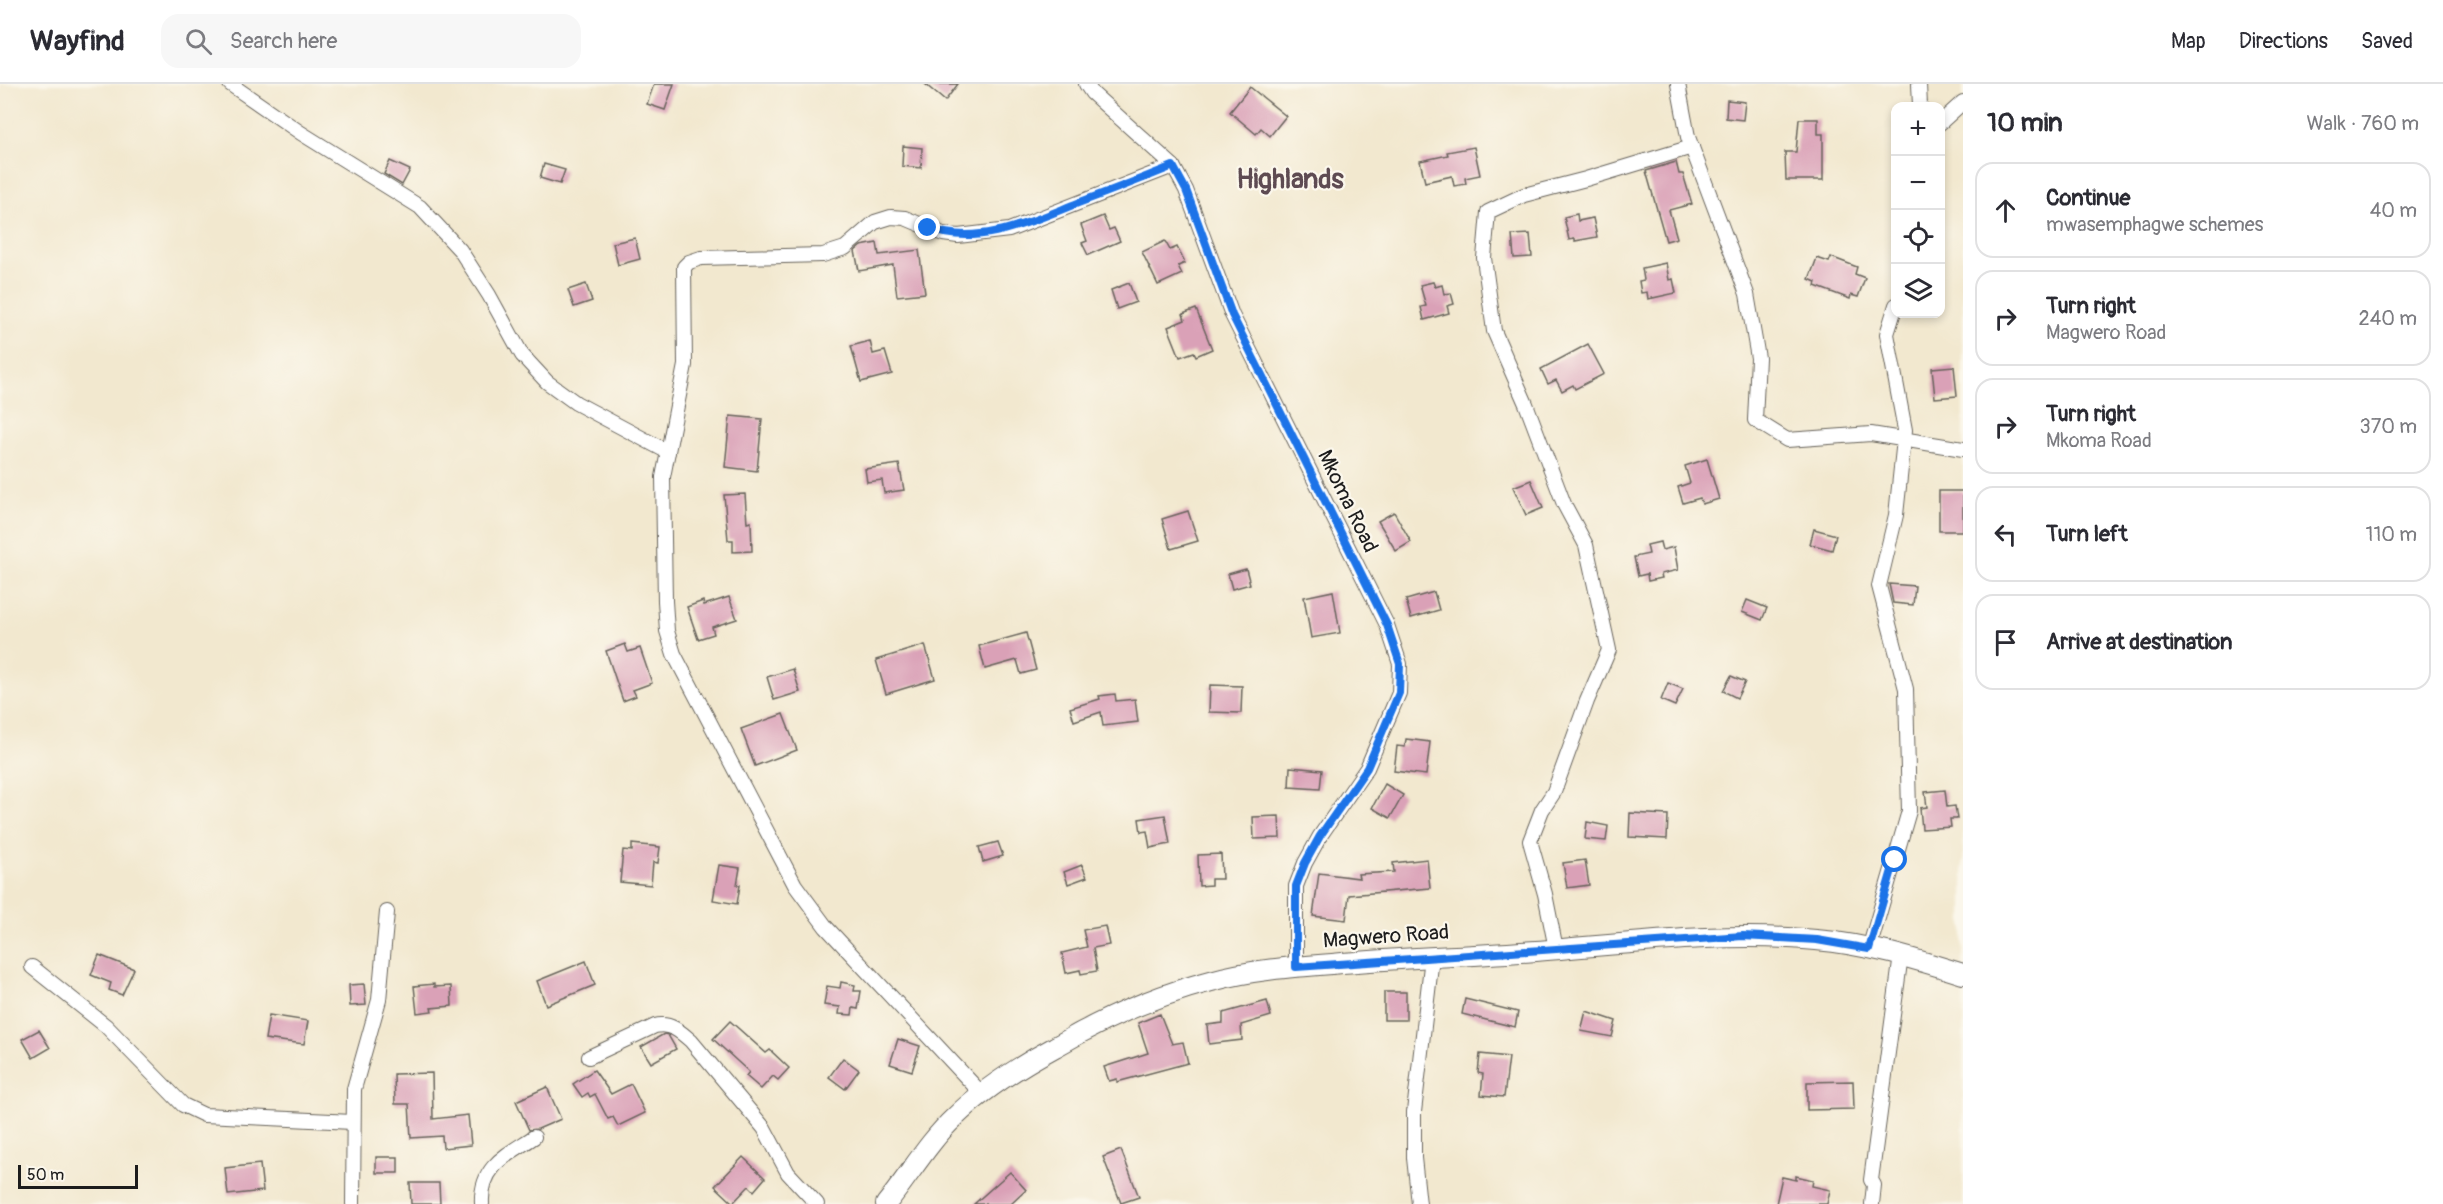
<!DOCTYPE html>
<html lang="en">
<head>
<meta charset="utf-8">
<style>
	:root { --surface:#fff; --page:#f7f7f7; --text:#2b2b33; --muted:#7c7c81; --line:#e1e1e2 }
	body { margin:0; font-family:Pangolin,sans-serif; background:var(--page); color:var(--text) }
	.controls { position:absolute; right:18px; top:18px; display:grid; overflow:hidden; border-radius:12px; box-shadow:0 3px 9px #0003 }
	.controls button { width:54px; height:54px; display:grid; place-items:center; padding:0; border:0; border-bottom:2px solid var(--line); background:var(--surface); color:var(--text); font:30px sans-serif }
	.scale { position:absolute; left:18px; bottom:15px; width:120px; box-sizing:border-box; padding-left:6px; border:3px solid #1c1c1c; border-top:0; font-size:16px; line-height:21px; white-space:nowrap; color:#1c1c1c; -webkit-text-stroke:4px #fbf7ec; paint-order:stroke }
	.stop { position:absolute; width:18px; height:18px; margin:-14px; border:4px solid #1a73e8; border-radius:50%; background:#fff }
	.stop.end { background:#1a73e8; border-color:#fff; box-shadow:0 2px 6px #0008 }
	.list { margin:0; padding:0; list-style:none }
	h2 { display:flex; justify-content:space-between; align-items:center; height:78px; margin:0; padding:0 24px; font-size:26px }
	h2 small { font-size:20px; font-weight:400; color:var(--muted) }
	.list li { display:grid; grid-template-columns:39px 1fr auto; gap:18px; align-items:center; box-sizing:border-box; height:96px; margin:0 12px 12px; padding:0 12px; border:2px solid var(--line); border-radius:18px }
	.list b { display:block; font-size:22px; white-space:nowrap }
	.list p { margin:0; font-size:20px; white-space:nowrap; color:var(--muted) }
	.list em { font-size:20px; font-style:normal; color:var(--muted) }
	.icon { flex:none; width:33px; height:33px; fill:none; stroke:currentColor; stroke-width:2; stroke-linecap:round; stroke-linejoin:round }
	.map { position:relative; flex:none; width:1963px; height:1120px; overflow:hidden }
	header { display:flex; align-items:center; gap:36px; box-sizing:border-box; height:84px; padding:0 30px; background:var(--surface); border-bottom:2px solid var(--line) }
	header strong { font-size:28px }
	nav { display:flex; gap:33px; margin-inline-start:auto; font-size:21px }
	.search { width:420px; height:54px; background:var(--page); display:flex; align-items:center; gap:15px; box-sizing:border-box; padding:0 21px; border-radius:18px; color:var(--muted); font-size:22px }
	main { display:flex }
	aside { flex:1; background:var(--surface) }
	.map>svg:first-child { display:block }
	.building { fill:#daa1b7 }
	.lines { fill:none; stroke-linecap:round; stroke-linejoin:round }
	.street-casing { stroke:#67635b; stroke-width:16 }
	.secondary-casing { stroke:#67635b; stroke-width:22 }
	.street { stroke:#fff; stroke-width:14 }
	.secondary { stroke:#fff; stroke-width:20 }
	.route { stroke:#1a73e8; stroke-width:8 }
	.labels { text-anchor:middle; stroke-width:4.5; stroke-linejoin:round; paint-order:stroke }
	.street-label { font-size:21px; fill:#1c1c1c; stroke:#fbf7ec }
	.district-label { font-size:27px; font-weight:bold; fill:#5e4b52; stroke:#fbf7ec }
</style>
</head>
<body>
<header>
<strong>Wayfind</strong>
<div class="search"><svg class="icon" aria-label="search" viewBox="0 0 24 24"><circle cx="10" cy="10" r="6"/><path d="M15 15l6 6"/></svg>Search here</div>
<nav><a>Map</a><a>Directions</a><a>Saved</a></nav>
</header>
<main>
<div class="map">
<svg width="1963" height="1120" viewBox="0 0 1963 1120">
	<rect width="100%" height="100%" fill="#fbf7ec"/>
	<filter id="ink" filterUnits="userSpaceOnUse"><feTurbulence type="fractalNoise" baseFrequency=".0167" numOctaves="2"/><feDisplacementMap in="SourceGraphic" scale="12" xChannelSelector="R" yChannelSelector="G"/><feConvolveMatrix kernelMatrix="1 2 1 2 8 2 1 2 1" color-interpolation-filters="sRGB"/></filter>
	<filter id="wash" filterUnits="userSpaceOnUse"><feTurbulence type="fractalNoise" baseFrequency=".008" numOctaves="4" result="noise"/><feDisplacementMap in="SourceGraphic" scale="24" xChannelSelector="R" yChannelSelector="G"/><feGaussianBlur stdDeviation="1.35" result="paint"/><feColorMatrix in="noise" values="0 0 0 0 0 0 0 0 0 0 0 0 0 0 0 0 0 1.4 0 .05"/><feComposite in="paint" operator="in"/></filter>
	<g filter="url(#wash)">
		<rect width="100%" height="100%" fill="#f2e8cf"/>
		<g id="blocks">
			<g class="building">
				<path d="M654,0h20l-9,26 -18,-6z"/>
				<path d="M925,0h33l-13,17z"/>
				<path d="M1250,3l36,29 -16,20 -9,-8 -5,6 -26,-22z"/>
				<path d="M1727,16l18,2 -2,18 -17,-2z"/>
				<path d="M1799,35h19v15h5v46h-37l-1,-28h11z"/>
				<path d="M903,62l19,2 -1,20 -19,-2z"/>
				<path d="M1474,63l6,28 -15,3 1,6 -12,2 -2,-10 -27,6 -5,-21 28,-6 -1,-3z"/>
				<path d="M390,77l20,9 -8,15 -18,-11z"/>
				<path d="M1676,78l3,12h4l9,30 -23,6 8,28 -11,3 -20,-70z"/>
				<path d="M544,80l21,6 -5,14 -20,-6z"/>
				<path d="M1577,130l1,7 15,-3 4,19 -22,4v-2l-6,1 -5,-23z"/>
				<path d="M1103,132l6,14 5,-2 6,13 -32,14 -6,-12 5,-2 -6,-16z"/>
				<path d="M1530,150l2,23 -18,1 -2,-23z"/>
				<path d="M635,154l5,21 -22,6 -5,-22z"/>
				<path d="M1165,157l5,9 7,-3 8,16 -7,3 4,8 -24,11 -16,-33z"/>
				<path d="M877,159l2,12 40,-5 6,43 -28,3 -4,-31 -34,6 -4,-20 6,-5z"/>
				<path d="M1831,173l26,10 -2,7 10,4 -7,19 -7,-2 -1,4 -35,-13 1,-4 -7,-3 8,-21 12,4z"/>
				<path d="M1666,179l3,17 4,-1 3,14 -28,6 -1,-7 -6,1 -2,-12 5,-1 -2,-12z"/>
				<path d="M1433,198l2,5 7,-2 2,9 7,-1 3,11 -7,2 2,7 -25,7 -3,-13 5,-1 -6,-21z"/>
				<path d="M1129,199l7,19 -19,7 -6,-19z"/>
				<path d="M586,200l6,17 -18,6 -6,-17z"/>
				<path d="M1196,225l16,40 -16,7 -2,-4 -14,5 -12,-30 17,-7 -2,-6z"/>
				<path d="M870,257l3,13 12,-3 7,23 -31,8 -10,-36z"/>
				<path d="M1588,260l16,30 -29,15 -2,-4 -11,6 -6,-11 -8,4 -7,-15z"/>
				<path d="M1954,282l3,30 -22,2 -3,-30z"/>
				<path d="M730,332l32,3 -5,52 -32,-4z"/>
				<path d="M1707,375l12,40 -17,5 -2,-6 -17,5 -5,-16 12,-4 -5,-17z"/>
				<path d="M899,380l5,26 -20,3 -2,-13 -15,2 -2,-13z"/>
				<path d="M1531,396l12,28 -17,7 -13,-28z"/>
				<rect x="1939" y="407" width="24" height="40"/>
				<path d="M745,410l2,29 4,-1 1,29 -19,1v-12h-5l-4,-45z"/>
				<path d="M1188,427l10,30 -27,8 -9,-30z"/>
				<path d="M1394,428l17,30 -15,9 -18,-30z"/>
				<path d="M1814,445l22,6 -4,15 -22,-6z"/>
				<path d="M1660,458l2,8 12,-3 4,23 -17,4 1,4 -14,3 -1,-7 -9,2 -4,-19 15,-3 -2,-9z"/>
				<path d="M1246,485l4,15 -18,5 -4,-15z"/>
				<path d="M1889,500l26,2 -2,19 -20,-2z"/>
				<path d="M1333,507l7,42 -29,5 -7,-41z"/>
				<path d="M1434,508l5,18 -28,8 -5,-18z"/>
				<path d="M729,513l8,22 -25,8 2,7 -16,5 -11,-32 16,-6 1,4z"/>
				<path d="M1747,516l20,8 -5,12 -20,-8z"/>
				<path d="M1026,549l10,37 -15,4 -4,-14 -32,9 -6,-23z"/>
				<path d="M625,560l3,8 12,-4 12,35 -19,7 3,6 -13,5 -17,-50z"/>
				<path d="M925,561l10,34 -49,15 -10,-34z"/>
				<path d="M793,585l7,23 -26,8 -7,-23z"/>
				<path d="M1731,592l14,6 -8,16 -14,-7z"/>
				<path d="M1668,599l15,6 -8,17 -14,-6z"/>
				<path d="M1210,601l32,1 -1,27 -32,-1z"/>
				<path d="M1115,610l1,7 19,-2 3,23 -35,4 -2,-14 -27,9 -4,-13 30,-9 -1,-3z"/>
				<path d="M783,630l14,36 -42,16 -14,-37z"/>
				<path d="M1406,655l24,3 -4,33 -32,-4 3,-25 8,1z"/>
				<path d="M1290,683l32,3 -2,19 -31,-2z"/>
				<path d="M1385,700l18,11 -13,23 -18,-10z"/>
				<path d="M1945,706l2,17 8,-1 2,13h-7l1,8 -29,2 -2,-21 7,-1 -2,-15z"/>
				<path d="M1630,729l38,2 -1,24 -38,-2z"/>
				<path d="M1165,731l5,29 -20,4 -3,-17 -6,1 -2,-13z"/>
				<path d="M1279,732l1,22 -26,1 -1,-22z"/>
				<path d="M1587,738l21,4 -2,15 -21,-2z"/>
				<path d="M998,758l5,14 -20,6 -4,-15z"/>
				<path d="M632,760l28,3 -2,16 -5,-1 -2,23 -31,-3 3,-32 9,1z"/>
				<path d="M1221,770l1,25h-11v6l-12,1 -1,-31z"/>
				<path d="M1427,775l3,29 -81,7 -3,25 -33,-4 6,-43 40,5 -1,-4 36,-2 -1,-9z"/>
				<path d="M1585,776l4,25 -22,3 -4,-25z"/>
				<path d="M719,781l21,3 -3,17h3l-3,19 -24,-4z"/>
				<path d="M1082,781l5,12 -19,7 -4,-12z"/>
				<path d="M1105,842l4,19 -16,3 4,23 -16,3 -1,-4 -14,3 -4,-20 25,-6 -4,-17z"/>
				<path d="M99,871l35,14 -12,26 -13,-5 2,-7 -20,-8z"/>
				<path d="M586,877l9,24 -49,20 -9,-24z"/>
				<path d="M841,898l14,3 -1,6h7l-3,18 -5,-1 -1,7 -13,-1 1,-7 -16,-2 3,-19 13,2z"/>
				<path d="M364,900l2,21 -16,1 -1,-21z"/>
				<path d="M434,900v3l17,-1 1,20 -21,2 1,3 -15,2 -3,-27z"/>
				<rect x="1384" y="908" width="22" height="28"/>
				<path d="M1465,915l53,13 -3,15 -53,-13z"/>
				<path d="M1267,917l4,15 -30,9 1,15 -33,4 -2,-19 16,-2v-10z"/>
				<path d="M1586,927l30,10 -4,16 -31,-6z"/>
				<path d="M1160,930l12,30 11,-2 5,21 -71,19v-3l-8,2 -5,-14 44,-14 -10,-30z"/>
				<path d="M269,931l39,6 -4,23 -39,-5z"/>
				<path d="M730,937l36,32 4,-3 19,18 -11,12 -5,-4 -12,13 -15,-13 3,-4 -36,-33z"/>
				<path d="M39,946l11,18 -17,10 -11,-19z"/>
				<path d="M664,950l4,1 8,14 -25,14 -10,-16z"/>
				<path d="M898,955l22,7 -8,25 -22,-7z"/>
				<path d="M1480,970l29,3 -5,40 -23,-2 2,-21 -5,-1z"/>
				<path d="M843,974l16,12 -14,19 -16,-12z"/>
				<path d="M594,986l17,24 20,-10 14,29 -27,13 -5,-9 -5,2 -13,-25 -5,3 -2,-4 -6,4 -9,-13z"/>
				<path d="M432,989l1,46 35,-4 3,30 -28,3 -1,-12 -31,2 -2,-34h-14l-1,-30z"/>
				<path d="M1853,997l1,28 -47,1v-28z"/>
				<path d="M547,1003l14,32 -23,10 -9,1 -13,-29z"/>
				<path d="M1121,1066l18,47 -18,6 -18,-46z"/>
				<rect x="376" y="1073" width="22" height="16"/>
				<path d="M743,1073l22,21 -11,13 -5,-5 -16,17 -18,-17z"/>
				<path d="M260,1080l3,27 -35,4 -3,-27z"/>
				<path d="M1010,1088l16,18 -15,14h-37z"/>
				<path d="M1796,1092l17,4 -1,6 18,4 -3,14h-51l6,-27 14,3z"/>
				<path d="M410,1099h29l1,21h-29z"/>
			</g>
		</g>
	</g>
	<g filter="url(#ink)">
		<use href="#blocks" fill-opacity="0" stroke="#67635b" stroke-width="1.5"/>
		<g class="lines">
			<defs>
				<g id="street">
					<path d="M230,0l71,49 119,74 40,43 29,45 33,60 25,27 29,21 92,49"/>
					<path d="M1086,0l6,9 81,73 13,24 46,125 155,310 13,39 -1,29 -32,75 -47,68 -15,27 -9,23v81"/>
					<path d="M1678,0l10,53 59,157 11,64 -3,62 32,20 84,-6 92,15"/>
					<path d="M1919,0l1,22"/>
					<path d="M1940,39l23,-21"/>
					<path d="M1556,865l-11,-55 -15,-53 12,-31 12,-18 33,-91 22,-51 -23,-105 -22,-41 -38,-100 -32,-73 -10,-73 4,-46 36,-17 62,-16 106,-32"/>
					<path d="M1869,865l40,-138 -3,-122 -27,-103 17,-71 9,-85 -18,-96 9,-29"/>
					<path d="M32,883l74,59 77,79 21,10 149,7"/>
					<path d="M589,973l66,-31c15,-4 26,6 36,15l73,87 24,45 29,31"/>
					<path d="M982,1010l-156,-167 -31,-42 -121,-231 -7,-23 -2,-30 -2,-124 22,-112 -1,-98 5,-5 12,-4 122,-3 22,-7 30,-26 16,-5 14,1 38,16 15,2 51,-6 164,-64"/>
					<path d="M353,1120l1,-115 25,-89 8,-88"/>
					<path d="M482,1120c-2,-38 25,-49 52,-67"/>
					<path d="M1419,1120l-5,-46v-46l18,-155"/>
					<path d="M1872,1120l2,-19 -3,-5 30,-225"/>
				</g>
				<path id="secondary" d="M886,1120c23,-28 42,-62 69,-87 28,-28 65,-51 100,-70 48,-28 102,-52 156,-66 39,-11 80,-14 121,-17 68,-6 136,-8 204,-13 92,-7 187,-20 280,-11 50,4 99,19 147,34"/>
			</defs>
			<use href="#street" class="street-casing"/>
			<use href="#secondary" class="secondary-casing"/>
			<use href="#street" class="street"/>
			<use href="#secondary" class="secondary"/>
		</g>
	</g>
	<g class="lines" filter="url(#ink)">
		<path class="route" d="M928,144c50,20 104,-7 150,-25 32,-12 64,-24 95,-37l13,24 46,125 155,310 13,39 -1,29 -32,75 -47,68 -15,27 -9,23v81l447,-31 74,4 52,9 26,-89"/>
	</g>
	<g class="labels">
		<g class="street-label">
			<text transform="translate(1348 417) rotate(64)" y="7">Mkoma Road</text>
			<text transform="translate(1386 852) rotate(-4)" y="7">Magwero Road</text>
		</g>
		<g class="district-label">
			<text x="1290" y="104">Highlands</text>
		</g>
	</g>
</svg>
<div class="controls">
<button>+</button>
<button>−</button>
<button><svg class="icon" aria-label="locate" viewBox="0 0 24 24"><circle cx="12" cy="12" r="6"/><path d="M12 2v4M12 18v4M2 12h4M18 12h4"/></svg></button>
<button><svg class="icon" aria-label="layers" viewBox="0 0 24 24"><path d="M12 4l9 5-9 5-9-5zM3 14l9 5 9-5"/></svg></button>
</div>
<div class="scale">50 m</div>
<div class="stop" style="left:1895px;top:776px"></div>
<div class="stop end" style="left:928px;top:144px"></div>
</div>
<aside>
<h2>10 min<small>Walk · 760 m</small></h2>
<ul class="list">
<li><svg class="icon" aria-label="ahead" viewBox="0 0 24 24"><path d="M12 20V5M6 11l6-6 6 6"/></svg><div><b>Continue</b><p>mwasemphagwe schemes</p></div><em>40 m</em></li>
<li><svg class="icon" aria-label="right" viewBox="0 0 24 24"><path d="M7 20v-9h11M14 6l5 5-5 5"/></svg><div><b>Turn right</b><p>Magwero Road</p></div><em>240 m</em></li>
<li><svg class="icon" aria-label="right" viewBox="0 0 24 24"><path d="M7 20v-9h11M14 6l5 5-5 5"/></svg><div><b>Turn right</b><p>Mkoma Road</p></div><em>370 m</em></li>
<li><svg class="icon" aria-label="left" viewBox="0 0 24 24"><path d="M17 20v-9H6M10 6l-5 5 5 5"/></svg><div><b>Turn left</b></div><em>110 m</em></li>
<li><svg class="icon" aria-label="arrive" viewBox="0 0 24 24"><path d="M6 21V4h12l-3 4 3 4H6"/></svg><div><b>Arrive at destination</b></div></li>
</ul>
</aside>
</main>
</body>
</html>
